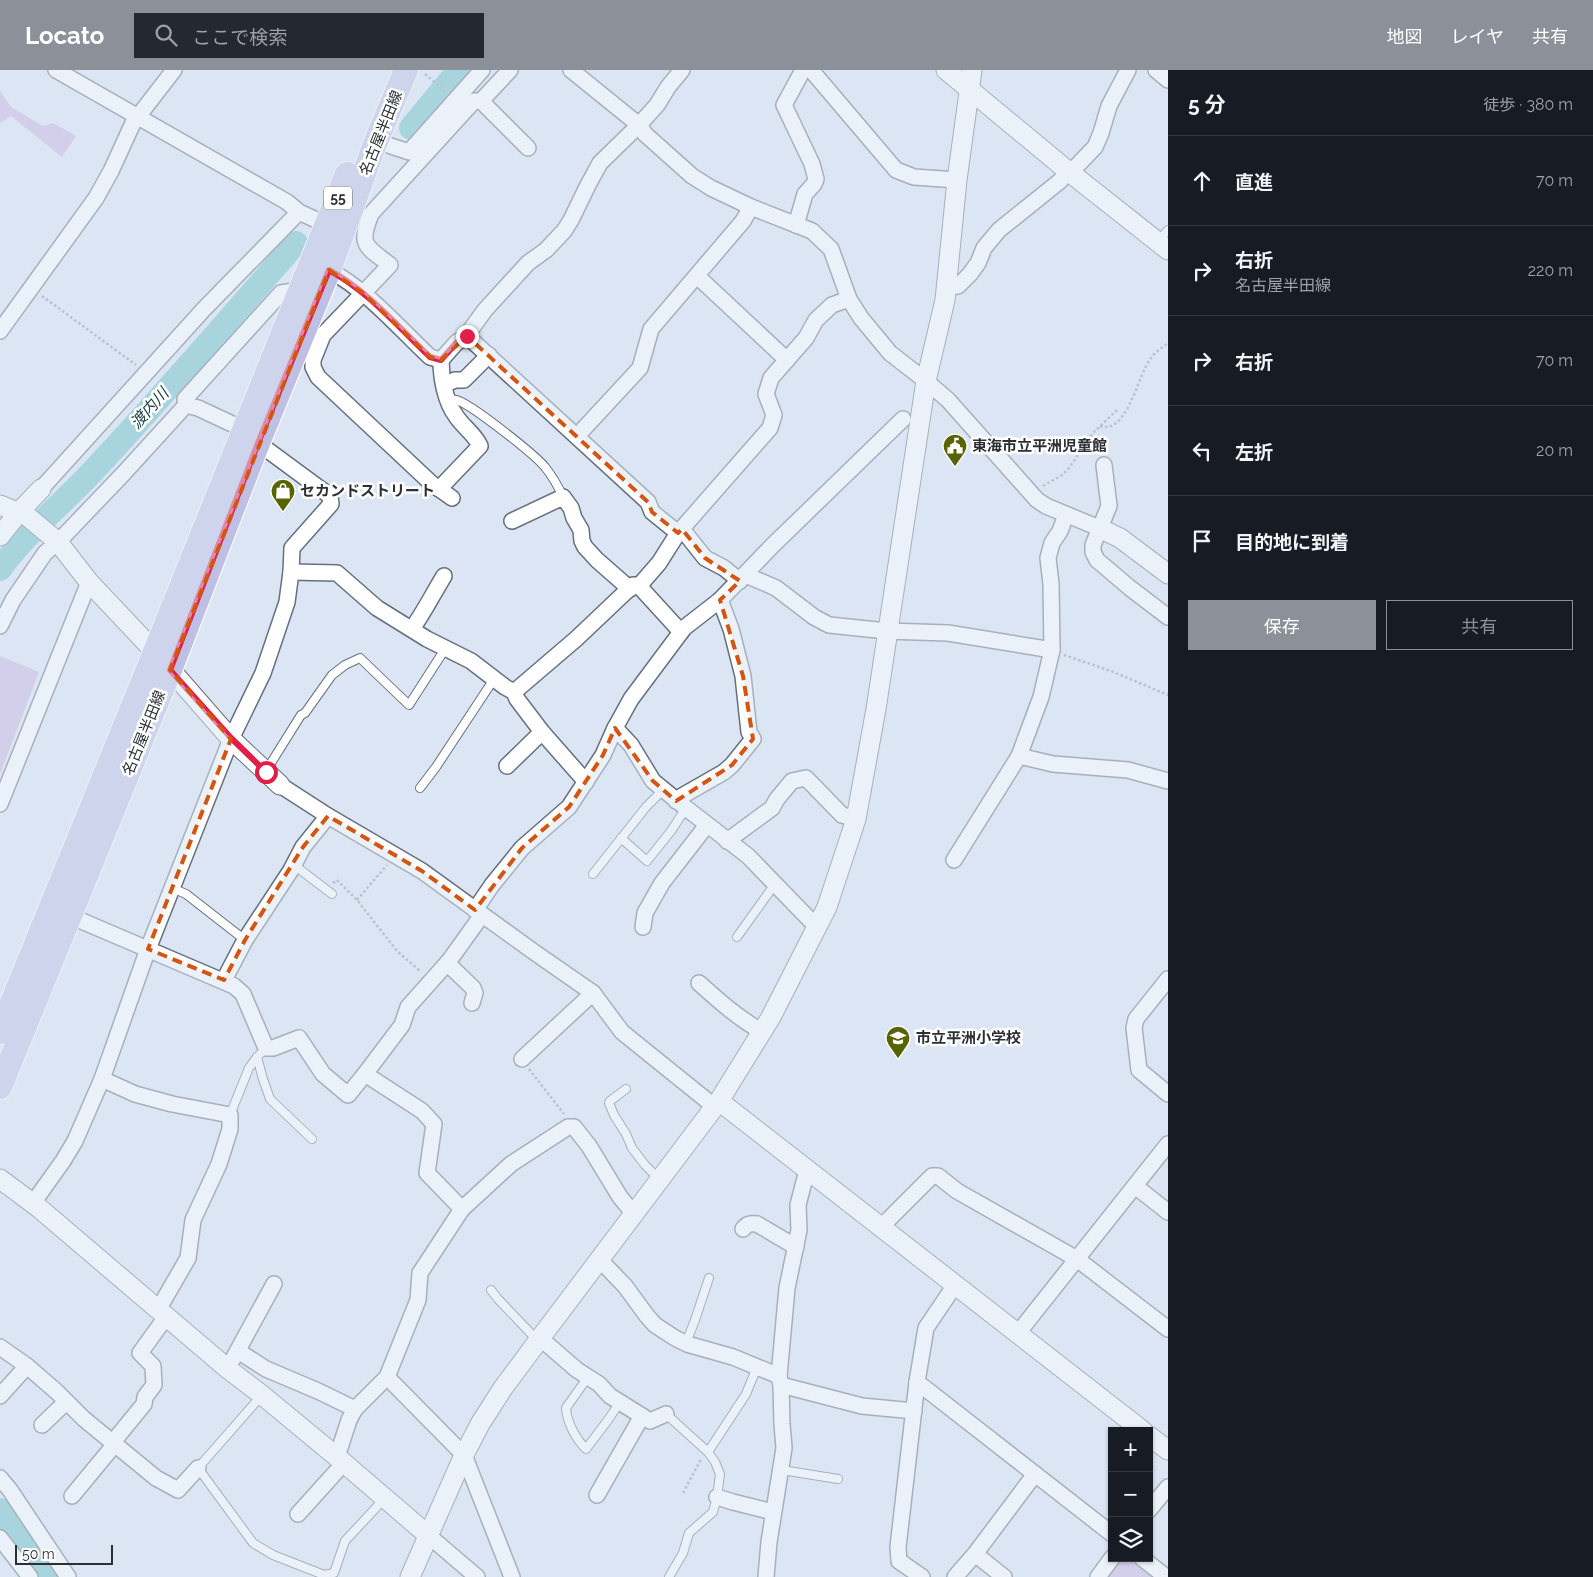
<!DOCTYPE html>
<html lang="ja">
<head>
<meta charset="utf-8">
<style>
	:root { --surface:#171b24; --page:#242831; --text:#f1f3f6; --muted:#9ea1a6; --line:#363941; --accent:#8c9099 }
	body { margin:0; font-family:Raleway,"Noto Sans JP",sans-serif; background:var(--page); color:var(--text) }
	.controls { position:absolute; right:15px; bottom:15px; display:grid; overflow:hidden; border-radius:0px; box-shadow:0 1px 4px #0004 }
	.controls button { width:45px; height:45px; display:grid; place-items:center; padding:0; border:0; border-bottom:1px solid var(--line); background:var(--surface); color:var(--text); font:25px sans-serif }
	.scale { position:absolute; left:15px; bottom:12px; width:98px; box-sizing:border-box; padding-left:5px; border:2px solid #2c3035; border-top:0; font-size:14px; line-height:18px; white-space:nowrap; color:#2c3035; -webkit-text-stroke:4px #fff; paint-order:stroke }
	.stop { position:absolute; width:15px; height:15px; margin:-11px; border:4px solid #e11d48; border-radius:50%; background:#fff }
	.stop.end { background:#e11d48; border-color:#fff; box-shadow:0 1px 5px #0008 }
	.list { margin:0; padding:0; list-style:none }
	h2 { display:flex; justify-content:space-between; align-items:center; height:65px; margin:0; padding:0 20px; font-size:21px }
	h2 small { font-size:16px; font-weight:400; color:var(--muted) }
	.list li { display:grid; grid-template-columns:32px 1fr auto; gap:15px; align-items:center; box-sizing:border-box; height:90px; padding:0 20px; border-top:1px solid var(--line) }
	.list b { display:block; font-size:19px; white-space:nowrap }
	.list p { margin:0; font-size:16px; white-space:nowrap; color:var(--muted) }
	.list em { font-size:16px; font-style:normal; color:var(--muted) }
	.actions { display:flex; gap:10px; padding:15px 20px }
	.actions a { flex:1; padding:11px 0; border:1px solid var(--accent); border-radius:0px; text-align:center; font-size:18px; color:var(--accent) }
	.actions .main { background:var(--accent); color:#fff }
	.icon { flex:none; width:28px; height:28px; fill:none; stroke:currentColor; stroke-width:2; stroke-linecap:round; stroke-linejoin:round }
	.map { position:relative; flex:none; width:1168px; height:1507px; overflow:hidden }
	header { display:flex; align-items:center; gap:30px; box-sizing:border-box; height:70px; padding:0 25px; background:var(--accent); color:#fff }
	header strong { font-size:24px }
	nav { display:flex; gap:28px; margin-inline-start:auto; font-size:18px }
	.search { width:350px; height:45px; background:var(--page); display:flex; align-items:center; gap:12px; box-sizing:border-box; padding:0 18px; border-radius:0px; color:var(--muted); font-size:19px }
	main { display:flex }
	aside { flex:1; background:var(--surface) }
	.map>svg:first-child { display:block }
	.green { fill:#cbb2e1 }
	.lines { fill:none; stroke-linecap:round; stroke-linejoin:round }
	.river { stroke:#6cbfc3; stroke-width:24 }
	.service-casing { stroke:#67707d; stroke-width:10 }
	.minor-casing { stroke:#67707d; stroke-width:18 }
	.tertiary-casing { stroke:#67707d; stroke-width:21 }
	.primary-casing { stroke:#fff; stroke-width:26 }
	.path { stroke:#9097a1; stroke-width:2.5; stroke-dasharray:2.5 2.5; stroke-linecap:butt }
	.service { stroke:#fff; stroke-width:8 }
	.minor { stroke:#fff; stroke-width:15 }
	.tertiary { stroke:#fff; stroke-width:19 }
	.primary { stroke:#bdbfe4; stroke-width:24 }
	.route { stroke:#e11d48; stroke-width:6 }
	.marked { fill:none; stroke:#d55510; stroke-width:4; stroke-dasharray:10 6; stroke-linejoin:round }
	.labels { text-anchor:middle; stroke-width:5; stroke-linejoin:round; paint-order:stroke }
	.shield { fill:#fff; stroke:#6b6e72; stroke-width:1 }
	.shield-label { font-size:14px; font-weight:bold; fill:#2c3035 }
	.street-label { font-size:15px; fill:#2c3035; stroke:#fff }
	.poi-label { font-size:15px; font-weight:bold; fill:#2c3035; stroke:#fff; text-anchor:start }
	.water-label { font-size:16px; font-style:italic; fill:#1c4345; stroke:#fff }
</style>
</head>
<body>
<header>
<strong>Locato</strong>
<div class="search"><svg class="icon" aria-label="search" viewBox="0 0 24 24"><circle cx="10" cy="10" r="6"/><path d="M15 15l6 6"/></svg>ここで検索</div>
<nav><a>地図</a><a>レイヤ</a><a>共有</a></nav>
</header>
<main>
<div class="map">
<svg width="1168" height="1507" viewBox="0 0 1168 1507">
	<rect width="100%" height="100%" fill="#dbe5f3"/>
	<g class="green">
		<path d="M0,21l11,16 32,19 10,-3 23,13 -14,21 -51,-41 -11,7z"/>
		<path d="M0,586l39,16 -39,102z"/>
		<path d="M1117,1488h22l24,19h-61z"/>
	</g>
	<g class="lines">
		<g class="river">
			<path d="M411,58l48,-58"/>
			<path d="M0,499c27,-37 63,-66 94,-99 69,-74 135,-151 202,-227"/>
			<path d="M0,1440l42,50 9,17"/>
		</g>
		<defs>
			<g id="service">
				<path d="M1157,172l11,-12"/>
				<path d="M448,330c2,0 5,-1 8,0 14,3 78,54 89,67 8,10 13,19 18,30"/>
				<path d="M266,701l35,-56 4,-2 27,-38 13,-10 15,-7 49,47 36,-56"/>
				<path d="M420,718l16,-21 58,-88"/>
				<path d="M621,768l26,23 24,-30 15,-23"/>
				<path d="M294,795l38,29"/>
				<path d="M593,804l53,-67 17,-17"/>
				<path d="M172,818l14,6 59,46"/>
				<path d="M737,867l38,-53"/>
				<path d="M266,978l-9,9 6,22 7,20 42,40"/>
				<path d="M626,1019l-16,12 -1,2 5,12 12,19 6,14 13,17 15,15"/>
				<path d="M230,1045l19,-47 8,-11"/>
				<path d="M491,1220l7,9 40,42"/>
				<path d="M686,1273l9,-23 14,-42"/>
				<path d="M588,1307l-22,31c1,15 10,31 20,41l22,-29 12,-18"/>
				<path d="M262,1325l-64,73 55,75 20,12 51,20 10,-2 11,-32 40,-43"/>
				<path d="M666,1344l42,38 7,10 5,12 -3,23 -4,15 -24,21 -6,20 -14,24"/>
				<path d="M708,1382l38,-58 11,-27"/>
				<path d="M782,1400l56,9"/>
			</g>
			<g id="minor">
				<path d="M56,0l231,132 12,10 28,13"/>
				<path d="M510,0l-29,31 47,47"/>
				<path d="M571,0l68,55 6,9 47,42 19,12 40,19 61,24 19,18 18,50 12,19 29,35 36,28 22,19 89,100 9,6 53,22"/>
				<path d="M811,0l85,100 18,7 43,3"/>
				<path d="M1156,0l12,10"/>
				<path d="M376,71l33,11 73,-82"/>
				<path d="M1070,103l25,-26 6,-14 8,-27 19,-36"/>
				<path d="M796,155l9,-31 9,-10 2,-5 -4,-15 -28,-59 19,-35"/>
				<path d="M329,200c39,21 69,57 101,87l11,3 16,-18 7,-3 21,-29 43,-47 18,-13 18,-19 7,-11 17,-35 12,-22 39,-38 18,-20 11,-18 14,-17"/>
				<path d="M697,206l90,84"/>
				<path d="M947,217l11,-1 12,-12 8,-11 6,-15 15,-18 61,-49 8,-10"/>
				<path d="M0,261l96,-133 15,-27 22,-48 41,-53"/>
				<path d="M467,266l181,166 4,10 26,21"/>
				<path d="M444,315l11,-5h9l25,-25"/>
				<path d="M186,335l12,3 47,22"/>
				<path d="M577,366l63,-68 11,-39 92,-108 8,-14"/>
				<path d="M1104,395l5,41 -16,39v7l4,8 33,28 38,29"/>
				<path d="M41,419l163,-180 95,-97"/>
				<path d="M439,419l41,-43c-5,-12 -17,-19 -24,-30 -11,-15 -15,-38 -15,-56"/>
				<path d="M452,428l-21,-15 -113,-106 -5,-10v-7l10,-25 67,-70c-24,-19 -32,-19 -19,-51l103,-113h7"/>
				<path d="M512,451l51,-24 8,11 3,10 7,12 1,11 3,6 12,13 33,29"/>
				<path d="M682,459l23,29 19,10 16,13"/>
				<path d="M291,502l46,1 40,35 50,31 44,22 34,26 9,5 3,7 25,33 44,50"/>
				<path d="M746,505l30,13 38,29 15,8 58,6 61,2 104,17"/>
				<path d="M639,516l42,46"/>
				<path d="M0,556l13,-26 32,-47 13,-11 66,-69 62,-68 -1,-6 96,-106 20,-3"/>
				<path d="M412,559c12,-17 21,-35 32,-53"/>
				<path d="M514,622l62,-53 57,-54 6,1 20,-23 19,-30 92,-105 4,-13 -8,-21 5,-16 35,-40 10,-18 16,-15 17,-6"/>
				<path d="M615,658l16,17 22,36 33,27 62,48 62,64 8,5"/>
				<path d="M1019,686l34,8 75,6 40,11"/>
				<path d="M507,696l35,-34"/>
				<path d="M280,715l48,31 94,55 112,81 59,41 29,39 93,75"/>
				<path d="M676,731l6,-5 42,-24 8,-7 21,-26 -4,-7 -6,-56 -12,-47 -11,-29"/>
				<path d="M0,734l89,-222"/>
				<path d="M727,771l45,-33 5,-9 15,-18 14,-3 36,37 14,4"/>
				<path d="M954,790l65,-104 22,-59 11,-47 -1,-66 -3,-26 4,-15 8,-12 6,-16"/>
				<path d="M475,840l17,-25 30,-37 47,-41 34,-52 12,-27 16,-29 53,-71 36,-28 53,-55 130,-126"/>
				<path d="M70,846l164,70 9,8 23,54h7l26,-10 24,36 25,21 17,-21 37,-49 6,-18 41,-46 33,-46"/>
				<path d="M643,857l2,-14 17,-30 45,-58"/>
				<path d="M447,893l26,25 2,5 -3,10"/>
				<path d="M1168,909l-32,40 -2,9 5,42 29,24"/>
				<path d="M224,910l21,-40 46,-70 12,-23 25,-31"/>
				<path d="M699,913c20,18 40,36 64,49"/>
				<path d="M522,989l71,-66"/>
				<path d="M365,1004l57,37 12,13 -7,49 35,36"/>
				<path d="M102,1009l33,15 37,10 58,11v14l-11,35 -26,56 -5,38 -30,52"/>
				<path d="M1135,1116l33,26"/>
				<path d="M33,1133l30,-42 12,-20 27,-62 46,-130 83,-210 32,-66 24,-71 4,-30 1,-24 39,-44 -1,-8 -72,-53"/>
				<path d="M881,1157l51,-51h6l19,15 120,68 91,70"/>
				<path d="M743,1159c4,-5 7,-6 14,-5l39,23"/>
				<path d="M600,1190l25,26 22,30 8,9 20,13 12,6 46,13 46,19"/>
				<path d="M1018,1263l150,-189"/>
				<path d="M540,1268l37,32 22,14 11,12 40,25 16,-7"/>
				<path d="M0,1277l27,19 30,26 27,27 72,59 22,12 20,-22"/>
				<path d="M238,1281l28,18 52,22 37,18"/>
				<path d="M233,1289l41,-75"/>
				<path d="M387,1307l77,78 48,122"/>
				<path d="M917,1312l195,152"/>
				<path d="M781,1315l81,21 52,5"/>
				<path d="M0,1326l27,-30"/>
				<path d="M42,1355l24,-23"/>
				<path d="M113,1372l31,-38 1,-7 9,-12 -1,-19 -13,-13 26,-36"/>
				<path d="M337,1387l12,-37 6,-11 32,-32 31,-77 2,-27 42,-64 49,-45 57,-37h6l15,19 31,51 14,17"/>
				<path d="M0,1408l10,12 58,87"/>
				<path d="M597,1425l45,-79"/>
				<path d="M72,1426l43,-52"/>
				<path d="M717,1427l16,5 40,10"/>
				<path d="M1149,1440l19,-23"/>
				<path d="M298,1444l46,-51"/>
				<path d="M429,1466l48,41"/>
				<path d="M0,1468l30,39"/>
				<path d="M975,1484l29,23"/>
				<path d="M1142,1488l24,19"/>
				<path d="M766,1507l3,-35 15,-94 -2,-24 -1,-39 -2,-9 8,-88 12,-58 -1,-25 9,-35"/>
				<path d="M922,1507l-23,-16 -1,-14 19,-165 9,-54 29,-43"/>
				<path d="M955,1507l20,-23 60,-80"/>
				<path d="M1098,1507l14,-19"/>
			</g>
			<g id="tertiary">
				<path d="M946,0l122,101 100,79"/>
				<path d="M0,435l27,11 31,26 31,40 66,70 76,87 49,46"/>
				<path d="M1099,458l21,10 48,36"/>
				<path d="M0,466l19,-24 22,-23"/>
				<path d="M719,1031l424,330"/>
				<path d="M0,1109l39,29 189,161 34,26 75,62 92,79"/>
				<path d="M1149,1366l19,14"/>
				<path d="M410,1507l54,-122 16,-31 23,-36 35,-47 181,-240 52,-84 56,-110 29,-88 20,-110 50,-328 19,-81 12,-120 15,-110"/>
			</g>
			<g id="primary">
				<path d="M0,962l155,-380 192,-478"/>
				<path d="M0,1017l170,-417 88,-227 71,-173 47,-129 30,-71"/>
			</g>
		</defs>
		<use href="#service" class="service-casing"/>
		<use href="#minor" class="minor-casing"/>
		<use href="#tertiary" class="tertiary-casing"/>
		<use href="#primary" class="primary-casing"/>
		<g class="path">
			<path d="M425,4l20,17"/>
			<path d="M42,226l94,69"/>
			<path d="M1100,356c3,1 5,1 8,1 22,-5 30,-52 43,-69 4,-6 11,-10 17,-15"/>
			<path d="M1043,416l19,-11 7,-7 24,-35 25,-24"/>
			<path d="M1064,585l47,16 57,24"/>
			<path d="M333,813l4,-3 20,20 40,51 24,21"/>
			<path d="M357,830l30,-35"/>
			<path d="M529,999l35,45"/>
			<path d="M683,1423l18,-34"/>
		</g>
		<use href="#service" class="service"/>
		<use href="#minor" class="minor"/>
		<use href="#tertiary" class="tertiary"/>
		<use href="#primary" class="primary"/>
	</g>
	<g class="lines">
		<path class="route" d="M266,702l-35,-34 -61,-68 88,-227 71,-173c39,21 69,57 101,87l11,3 16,-18 7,-3 3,-3"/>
	</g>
	<path d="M0 0H1168V1507H0ZM329,200l34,23 67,64 11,3 26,-24 181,166 4,10 26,21 4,-4 23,29 35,23 -20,19 23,76 10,63 -21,26 -56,36 -23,-20 -38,-53 -12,27 -34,52 -47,41 -47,62 -53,-39 -94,-55 -25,31 -58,93 -21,40 -76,-31 83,-210 -61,-69z" fill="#dbe5f3" fill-opacity=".55" fill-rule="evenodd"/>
	<path class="marked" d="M329,200l34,23 67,64 11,3 26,-24 181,166 4,10 26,21 4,-4 23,29 35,23 -20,19 23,76 10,63 -21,26 -56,36 -23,-20 -38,-53 -12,27 -34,52 -47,41 -47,62 -53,-39 -94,-55 -25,31 -58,93 -21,40 -76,-31 83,-210 -61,-69z"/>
	<defs>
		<symbol id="civic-pin" viewBox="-11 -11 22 30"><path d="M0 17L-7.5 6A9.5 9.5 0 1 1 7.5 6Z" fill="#586304" stroke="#fff"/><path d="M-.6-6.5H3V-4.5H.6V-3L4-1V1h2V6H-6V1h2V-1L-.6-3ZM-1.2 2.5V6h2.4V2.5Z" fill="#fff"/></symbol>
		<symbol id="shop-pin" viewBox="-11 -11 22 30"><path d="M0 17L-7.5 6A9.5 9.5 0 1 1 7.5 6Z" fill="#586304" stroke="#fff"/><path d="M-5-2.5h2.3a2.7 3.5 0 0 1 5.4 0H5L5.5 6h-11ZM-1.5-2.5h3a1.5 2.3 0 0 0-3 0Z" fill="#fff"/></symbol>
		<symbol id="school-pin" viewBox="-11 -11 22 30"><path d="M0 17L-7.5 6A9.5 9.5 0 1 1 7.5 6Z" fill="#586304" stroke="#fff"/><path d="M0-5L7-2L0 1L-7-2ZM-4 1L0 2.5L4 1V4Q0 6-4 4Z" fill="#fff"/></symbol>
	</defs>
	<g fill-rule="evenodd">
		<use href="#civic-pin" x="941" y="362" width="28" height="38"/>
		<use href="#shop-pin" x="269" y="407" width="28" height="38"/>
		<use href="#school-pin" x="884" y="954" width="28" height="38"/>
	</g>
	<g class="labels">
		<rect class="shield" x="324" y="116.5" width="28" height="23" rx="4"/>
		<g class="shield-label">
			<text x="338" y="133">55</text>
		</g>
		<g class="street-label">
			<text transform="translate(381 63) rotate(-68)" y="5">名古屋半田線</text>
			<text transform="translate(144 663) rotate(-68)" y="5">名古屋半田線</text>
		</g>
		<g class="poi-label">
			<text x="972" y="381">東海市立平洲児童館</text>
			<text x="300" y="426">セカンドストリート</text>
			<text x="916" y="973">市立平洲小学校</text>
		</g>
		<g class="water-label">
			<text transform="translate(149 338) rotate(-48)" y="6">渡内川</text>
		</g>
	</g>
</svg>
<div class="controls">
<button>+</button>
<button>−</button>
<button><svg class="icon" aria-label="layers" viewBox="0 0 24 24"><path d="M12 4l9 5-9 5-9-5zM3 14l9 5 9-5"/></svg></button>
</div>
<div class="scale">50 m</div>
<div class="stop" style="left:266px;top:702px"></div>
<div class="stop end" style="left:467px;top:266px"></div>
</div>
<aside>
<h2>5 分<small>徒歩 · 380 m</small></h2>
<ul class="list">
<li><svg class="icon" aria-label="ahead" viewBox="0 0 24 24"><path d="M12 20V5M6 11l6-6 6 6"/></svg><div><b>直進</b></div><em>70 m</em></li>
<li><svg class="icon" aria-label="right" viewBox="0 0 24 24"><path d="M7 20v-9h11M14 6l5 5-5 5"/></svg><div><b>右折</b><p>名古屋半田線</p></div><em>220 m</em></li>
<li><svg class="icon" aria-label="right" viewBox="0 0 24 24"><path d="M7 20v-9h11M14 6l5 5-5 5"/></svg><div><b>右折</b></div><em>70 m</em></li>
<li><svg class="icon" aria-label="left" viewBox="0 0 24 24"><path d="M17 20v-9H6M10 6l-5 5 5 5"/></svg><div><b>左折</b></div><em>20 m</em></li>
<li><svg class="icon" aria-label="arrive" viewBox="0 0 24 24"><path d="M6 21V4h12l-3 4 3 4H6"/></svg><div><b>目的地に到着</b></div></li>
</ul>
<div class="actions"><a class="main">保存</a><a>共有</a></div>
</aside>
</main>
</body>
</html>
